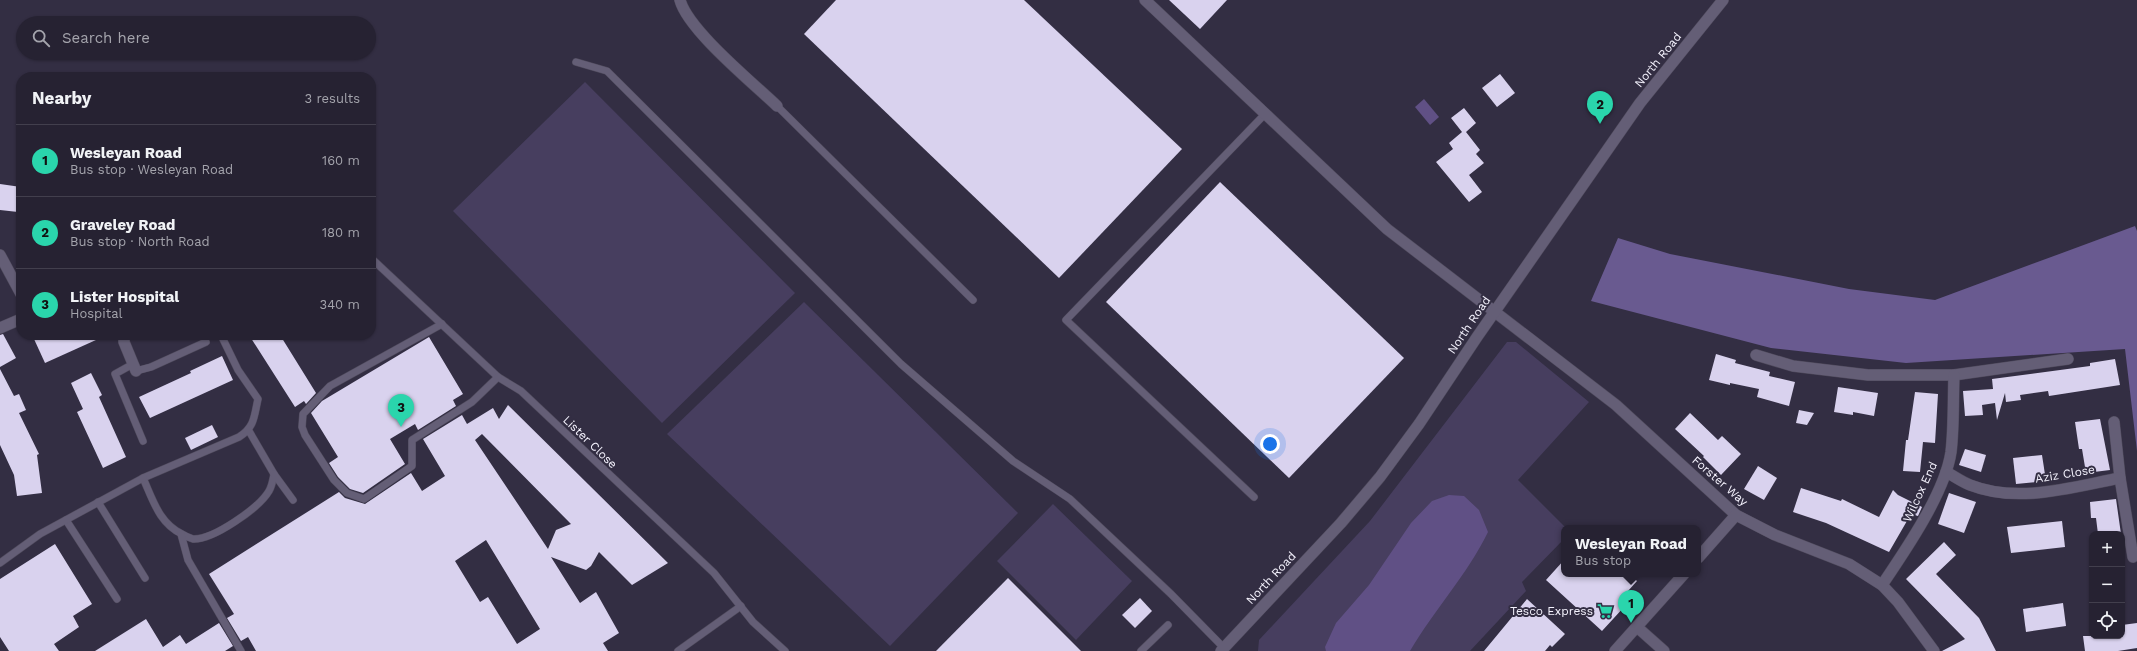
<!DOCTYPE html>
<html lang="en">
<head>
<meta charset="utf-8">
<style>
	:root { --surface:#262232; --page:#2e2a3a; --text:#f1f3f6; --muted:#a4a4ac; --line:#423f4d; --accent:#2ad5ac }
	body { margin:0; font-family:"Work Sans",sans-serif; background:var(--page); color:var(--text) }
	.controls { position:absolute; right:12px; bottom:12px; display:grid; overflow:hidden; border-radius:8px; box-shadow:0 1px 3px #0004 }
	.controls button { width:36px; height:36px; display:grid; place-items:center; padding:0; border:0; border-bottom:1px solid var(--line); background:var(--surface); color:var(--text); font:20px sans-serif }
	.you { position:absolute; left:1270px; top:444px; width:14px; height:14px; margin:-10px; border:3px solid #fff; border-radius:50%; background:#1a73e8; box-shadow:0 0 0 6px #1a73e833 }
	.badge { display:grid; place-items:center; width:26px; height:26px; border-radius:50%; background:var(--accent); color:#111; font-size:13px; font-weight:700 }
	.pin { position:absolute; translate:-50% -33px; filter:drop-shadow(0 1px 2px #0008) }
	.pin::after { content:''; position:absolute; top:21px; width:14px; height:12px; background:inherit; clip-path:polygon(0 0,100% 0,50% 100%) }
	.popup { position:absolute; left:1561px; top:525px; width:140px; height:52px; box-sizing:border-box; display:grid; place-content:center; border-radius:8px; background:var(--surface); filter:drop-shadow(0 1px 3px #0005); font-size:13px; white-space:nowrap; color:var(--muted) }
	.popup b { font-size:15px; color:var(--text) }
	.popup::after { content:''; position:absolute; left:50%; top:100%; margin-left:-8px; border:8px solid transparent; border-top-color:var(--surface) }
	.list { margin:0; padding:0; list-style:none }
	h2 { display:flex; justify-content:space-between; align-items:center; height:52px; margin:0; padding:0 16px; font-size:17px }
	h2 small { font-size:13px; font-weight:400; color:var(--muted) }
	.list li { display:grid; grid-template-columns:26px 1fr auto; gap:12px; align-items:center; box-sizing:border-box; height:72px; padding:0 16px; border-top:1px solid var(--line) }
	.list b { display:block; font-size:15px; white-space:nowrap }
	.list p { margin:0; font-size:13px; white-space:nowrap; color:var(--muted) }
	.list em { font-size:13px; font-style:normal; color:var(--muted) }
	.icon { flex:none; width:22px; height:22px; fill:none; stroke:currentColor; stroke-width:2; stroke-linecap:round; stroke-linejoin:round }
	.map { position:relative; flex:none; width:2137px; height:651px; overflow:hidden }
	.search { position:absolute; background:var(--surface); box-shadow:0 1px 3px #0004; left:16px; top:16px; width:360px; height:44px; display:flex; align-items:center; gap:10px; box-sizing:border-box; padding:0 14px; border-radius:22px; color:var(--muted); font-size:15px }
	.panel { position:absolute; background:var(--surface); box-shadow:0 1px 3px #0004; left:16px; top:72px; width:360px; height:268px; border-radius:16px }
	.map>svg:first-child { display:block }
	.green { fill:#473e5f }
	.forest { fill:#695a90 }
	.water { fill:#605085 }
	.building { fill:#d9d2ee; fill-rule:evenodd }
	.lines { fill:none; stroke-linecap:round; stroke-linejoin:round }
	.service-casing { stroke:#4f4a5c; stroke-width:8 }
	.minor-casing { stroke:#4f4a5c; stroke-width:12 }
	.secondary-casing { stroke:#4f4a5c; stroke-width:12 }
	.service { stroke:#645e76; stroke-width:7 }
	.minor { stroke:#645e76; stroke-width:11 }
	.secondary { stroke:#645e76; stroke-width:11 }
	.labels { text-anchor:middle; stroke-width:4; stroke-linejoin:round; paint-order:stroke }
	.street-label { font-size:12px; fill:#f5f3fe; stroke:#332e43 }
	.poi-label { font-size:12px; fill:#f5f3fe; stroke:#332e43; text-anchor:end }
</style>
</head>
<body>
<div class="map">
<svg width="2137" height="651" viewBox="0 0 2137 651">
	<rect width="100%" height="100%" fill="#332e43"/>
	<g class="green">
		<path d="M585,82l210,211 -133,130 -209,-212z"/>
		<path d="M804,302l214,211 -128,133 -223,-212z"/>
		<path d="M1507,342h9l73,60 -71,78 48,48h-2v11l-42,43 4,9 -56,60h-212l1,-11 111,-119z"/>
		<path d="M1053,504l79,77 -56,59 -79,-79z"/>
	</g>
	<path class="forest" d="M2135,226l2,5v220l-12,-102 -219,14 -135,-15 -180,-47 27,-63 52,16 179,35 86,11z"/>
	<g class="water">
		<path d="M1424,99l15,18 -9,8 -15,-18z"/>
		<path d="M1449,495l15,1 15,14 9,22c-21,43 -54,78 -78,119h-84l-1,-4 11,-24 33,-38 42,-62 21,-22z"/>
	</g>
	<g class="building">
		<path d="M836,0h188l158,149 -123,129 -255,-244z"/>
		<path d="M1169,0h58l-27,29z"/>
		<path d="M1500,74l15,19 -18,14 -15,-19z"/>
		<path d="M1464,108l12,15 -10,9 14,18 -4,4 8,9 -15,12 13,17 -13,10 -33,-40 17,-13 -4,-6 13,-11 -11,-14z"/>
		<path d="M1220,182l184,176 -115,120 -183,-176z"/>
		<path d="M0,184l21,3 -3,25 -18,-2z"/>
		<path d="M3,334l13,24 -16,9v-32z"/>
		<path d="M43,335h64l-62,28 -11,-24z"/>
		<path d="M249,335h31l36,58 -10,11 -2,-3 -9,6z"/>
		<path d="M429,337l34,57 -10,6 3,6 -38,24 -3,-6 -25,15 15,25 -42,29 -13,-4 -12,-12 -9,-14 9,-6 -27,-44 11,-12z"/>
		<path d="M1716,354l20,6 -1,3 35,9 -1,4 26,6 -6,24 -32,-9 2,-8 -29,-6v2l-21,-5z"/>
		<path d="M222,356l11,24 -83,38 -11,-21 52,-24 -1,-2z"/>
		<path d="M2115,359l5,26 -71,11 -1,-5 -28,4 1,5 -15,2 -1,-9 -8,27 -2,-17 -13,2 1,10 -18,1 -2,-25 30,-2 -1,-10 98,-13v-3z"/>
		<path d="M0,369l14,27 5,-2 7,16 -7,3 20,41 -2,1 5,38 -25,3 -3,-21 -14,-30z"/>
		<path d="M91,373l11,22 -3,2 27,60 -23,11 -26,-56 6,-3 -12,-26z"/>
		<path d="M1838,387l40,6 -4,23 -21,-4v3l-19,-3z"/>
		<path d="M1915,392l23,2 -3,49 -12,-1 -3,30 -17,-1 3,-31h2z"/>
		<path d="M508,405l160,158 -36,22 -33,-33 -8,14 -5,4 -35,-13 29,46 16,-11 23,41 -16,10 5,8h-352l-8,-14 -7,4 -14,-23 7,-4 -25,-40 130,-82 6,6 20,6 46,-31 11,18 23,-15 -22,-37 39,-24 5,9 26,-16 6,11zM482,434l89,90 -15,6 -8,19 -73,-109zM486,540l54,89 -23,15 -29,-47 -8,5 -25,-41z"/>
		<path d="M1799,410l15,3 -7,12 -11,-2z"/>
		<path d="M1690,413l28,27 4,-4 19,18 -20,21 -18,-18 1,-1 -29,-27z"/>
		<path d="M2100,419l10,51 -24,3 -4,-24h-3l-4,-27z"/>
		<path d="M212,425l6,12 -27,13 -6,-12z"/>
		<path d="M1965,449l21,6 -5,17 -22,-7z"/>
		<path d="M2042,455l4,26 -30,3 -3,-26z"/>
		<path d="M1758,466l19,12 -13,22 -20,-11z"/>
		<path d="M1801,488l40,13 1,-2 37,18 14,-27 5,5 24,12 -4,9 -7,-2 -22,38 -63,-29 -33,-11z"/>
		<path d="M1949,493l27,9 -12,31 -26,-9z"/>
		<path d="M2116,499l5,35h-23l-2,-16h-5l-1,-16z"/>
		<path d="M2062,521l3,26 -54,6 -4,-26z"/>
		<path d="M1944,542l12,13 -20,19 43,44 17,33h-54l23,-12 -59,-60z"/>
		<path d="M55,544l37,60 -19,12 6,11 -25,17 5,7h-50l-9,-14v-58z"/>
		<path d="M1564,560v14h65l8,7 -18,20 6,5 -23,25 -56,-51z"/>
		<path d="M1008,578l73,73h-145z"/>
		<path d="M1140,598l12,13 -17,17 -13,-13z"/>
		<path d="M1527,599l38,35 -13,13 -2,-2 -5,6h-61z"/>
		<path d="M2063,603l3,23 -40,6 -3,-23z"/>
		<path d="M146,619l17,28 17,-12 6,9 33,-21 14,23 -8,5h-130z"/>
		<path d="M2137,623v25l-19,3h-33l-2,-15h39v-11z"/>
	</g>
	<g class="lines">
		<defs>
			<g id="service">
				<path d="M576,62l31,9 294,293 112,97 57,38 101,95 53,54"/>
				<path d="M777,106l196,194"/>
				<path d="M371,258l127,119 23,14 193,182 39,49 32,29"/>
				<path d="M442,324l-112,62 -27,28 -1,13 3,8 29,45 13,13 17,6 48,-33v-26l60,-38 26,-25"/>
				<path d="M221,335l17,35 20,29c-4,17 -3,28 -19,38l-96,41c10,22 16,45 39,56 3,2 8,4 11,5 20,1 66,-31 76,-48 3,-5 4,-11 5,-17l-25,-43"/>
				<path d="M133,364l-18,10 28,67"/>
				<path d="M136,371l15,-4 55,-25"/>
				<path d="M274,474l19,26"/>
				<path d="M1254,497l-188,-177 199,-206"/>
				<path d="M98,502l47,76"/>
				<path d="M66,520l51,79"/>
				<path d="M181,534l7,26 53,91"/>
				<path d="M0,563l40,-29 103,-56"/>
				<path d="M678,651l63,-45"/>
				<path d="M1141,651l27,-26"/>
			</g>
			<g id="minor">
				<path d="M680,0c8,30 72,82 97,106"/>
				<path d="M1145,0l242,229 229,176 120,110 39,20 74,29 33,21 16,17 36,49"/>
				<path d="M0,255l21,39"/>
				<path d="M0,328l21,-9"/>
				<path d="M124,335v7l12,29"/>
				<path d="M1756,355l37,11 75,9h86l114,-16"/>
				<path d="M2114,422l6,56 13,79"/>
				<path d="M1946,472c8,4 16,10 24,13 48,19 102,2 150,-7"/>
				<path d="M1698,558l38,-43"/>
				<path d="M1882,585c23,-34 63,-92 69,-133 3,-25 2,-51 3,-77"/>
				<path d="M1637,627l27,24"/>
				<path d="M1615,651l69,-77"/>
			</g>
			<path id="secondary" d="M1221,651l120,-128 39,-46 39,-53 58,-87 163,-234 83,-103"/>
		</defs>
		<use href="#service" class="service-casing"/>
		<use href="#minor" class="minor-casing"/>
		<use href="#secondary" class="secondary-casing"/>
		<use href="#service" class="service"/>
		<use href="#minor" class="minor"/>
		<use href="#secondary" class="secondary"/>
	</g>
	<defs>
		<symbol id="supermarket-bare" viewBox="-9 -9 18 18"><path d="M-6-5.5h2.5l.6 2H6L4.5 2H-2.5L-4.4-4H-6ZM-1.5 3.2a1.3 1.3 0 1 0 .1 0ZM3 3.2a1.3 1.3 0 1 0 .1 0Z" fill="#2ad5ac" stroke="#332e43" stroke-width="2.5" paint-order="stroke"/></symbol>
	</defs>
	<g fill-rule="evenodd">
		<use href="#supermarket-bare" x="1594" y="600" width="22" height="22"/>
	</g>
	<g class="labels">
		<g class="street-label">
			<text transform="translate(1658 60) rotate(-51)" y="4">North Road</text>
			<text transform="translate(1469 325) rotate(-56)" y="4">North Road</text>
			<text transform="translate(590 442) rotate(44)" y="4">Lister Close</text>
			<text transform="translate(2065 474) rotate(-9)" y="4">Aziz Close</text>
			<text transform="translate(1720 481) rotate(41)" y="4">Forster Way</text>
			<text transform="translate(1920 492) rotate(-65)" y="4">Wilcox End</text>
			<text transform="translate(1271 578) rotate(-47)" y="4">North Road</text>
		</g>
		<g class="poi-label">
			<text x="1593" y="615">Tesco Express</text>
		</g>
	</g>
</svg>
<div class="controls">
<button>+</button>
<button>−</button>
<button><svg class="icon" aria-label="locate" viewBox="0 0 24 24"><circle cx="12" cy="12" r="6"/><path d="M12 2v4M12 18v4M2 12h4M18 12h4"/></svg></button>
</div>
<div class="you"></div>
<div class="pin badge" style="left:1631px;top:623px">1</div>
<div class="popup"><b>Wesleyan Road</b>Bus stop</div>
<div class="pin badge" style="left:1600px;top:124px">2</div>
<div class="pin badge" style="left:401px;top:427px">3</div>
<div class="search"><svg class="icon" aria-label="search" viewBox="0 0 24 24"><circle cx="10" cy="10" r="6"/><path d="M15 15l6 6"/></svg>Search here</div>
<section class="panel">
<h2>Nearby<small>3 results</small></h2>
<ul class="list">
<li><span class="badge">1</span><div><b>Wesleyan Road</b><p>Bus stop · Wesleyan Road</p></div><em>160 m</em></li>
<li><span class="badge">2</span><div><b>Graveley Road</b><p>Bus stop · North Road</p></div><em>180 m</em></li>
<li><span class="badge">3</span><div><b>Lister Hospital</b><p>Hospital</p></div><em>340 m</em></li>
</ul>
</section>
</div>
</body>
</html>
